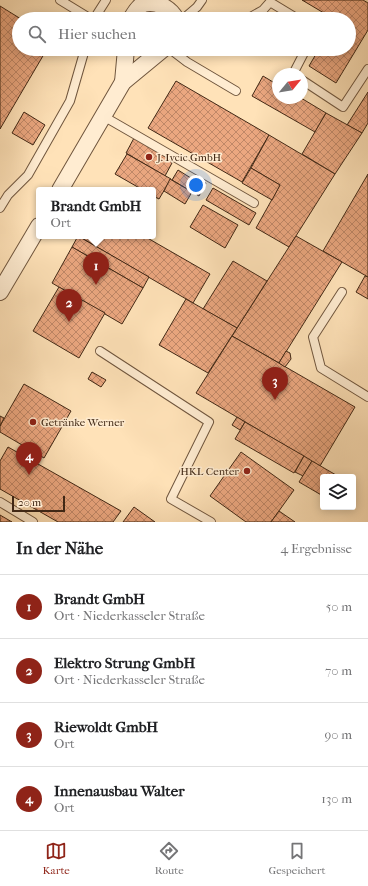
<!DOCTYPE html>
<html lang="de">
<head>
<meta charset="utf-8">
<style>
	:root { --surface:#fff; --page:#f2f2f2; --text:#202124; --muted:#757577; --line:#e0e0e0; --accent:#8f2418 }
	body { margin:0; font-family:"IM FELL French Canon",serif; background:var(--page); color:var(--text) }
	.controls { position:absolute; right:12px; bottom:12px; display:grid; overflow:hidden; border-radius:4px; box-shadow:0 2px 10px #0003 }
	.controls button { width:36px; height:36px; display:grid; place-items:center; padding:0; border:0; border-bottom:1px solid var(--line); background:var(--surface); color:var(--text); font:20px sans-serif }
	.compass { position:absolute; left:272px; top:68px; width:36px; height:36px; border-radius:50%; background:var(--surface); box-shadow:0 2px 10px #0003; rotate:60deg }
	.scale { position:absolute; left:12px; bottom:10px; width:53px; box-sizing:border-box; padding-left:4px; border:2px solid #412815; border-top:0; font-size:11px; line-height:14px; white-space:nowrap; color:#412815; -webkit-text-stroke:3px #ffecd1; paint-order:stroke }
	.you { position:absolute; left:196px; top:185px; width:14px; height:14px; margin:-10px; border:3px solid #fff; border-radius:50%; background:#1a73e8; box-shadow:0 0 0 6px #1a73e833 }
	.badge { display:grid; place-items:center; width:26px; height:26px; border-radius:50%; background:var(--accent); color:#fff; font-size:13px; font-weight:700 }
	.pin { position:absolute; translate:-50% -33px; filter:drop-shadow(0 1px 2px #0008) }
	.pin::after { content:''; position:absolute; top:21px; width:14px; height:12px; background:inherit; clip-path:polygon(0 0,100% 0,50% 100%) }
	.popup { position:absolute; left:36px; top:187px; width:120px; height:52px; box-sizing:border-box; display:grid; place-content:center; border-radius:4px; background:var(--surface); filter:drop-shadow(0 1px 3px #0005); font-size:13px; white-space:nowrap; color:var(--muted) }
	.popup b { font-size:15px; color:var(--text) }
	.popup::after { content:''; position:absolute; left:50%; top:100%; margin-left:-8px; border:8px solid transparent; border-top-color:var(--surface) }
	.list { margin:0; padding:0; list-style:none }
	h2 { display:flex; justify-content:space-between; align-items:center; height:52px; margin:0; padding:0 16px; font-size:17px }
	h2 small { font-size:13px; font-weight:400; color:var(--muted) }
	.list li { display:grid; grid-template-columns:26px 1fr auto; gap:12px; align-items:center; box-sizing:border-box; height:64px; padding:0 16px; border-top:1px solid var(--line) }
	.list b { display:block; font-size:15px; white-space:nowrap }
	.list p { margin:0; font-size:13px; white-space:nowrap; color:var(--muted) }
	.list em { font-size:13px; font-style:normal; color:var(--muted) }
	.icon { flex:none; width:22px; height:22px; fill:none; stroke:currentColor; stroke-width:2; stroke-linecap:round; stroke-linejoin:round }
	.map { position:relative; flex:none; width:368px; height:522px; overflow:hidden }
	.search { position:absolute; background:var(--surface); box-shadow:0 2px 10px #0003; left:12px; right:12px; top:12px; height:44px; display:flex; align-items:center; gap:10px; box-sizing:border-box; padding:0 14px; border-radius:22px; color:var(--muted); font-size:15px }
	.sheet { height:308px; background:var(--surface) }
	nav { display:flex; justify-content:space-around; align-items:center; box-sizing:border-box; height:56px; border-top:1px solid var(--line); background:var(--surface); font-size:11px; color:var(--muted) }
	nav a { display:grid; justify-items:center; gap:2px }
	nav .on { color:var(--accent) }
	.map>svg:first-child { display:block }
	.building { fill:url(#building-cross-hatch); stroke:#412815 }
	.lines { fill:none; stroke-linecap:round; stroke-linejoin:round }
	.service-casing { stroke:#70563e; stroke-width:10 }
	.minor-casing { stroke:#70563e; stroke-width:18 }
	.service { stroke:#ffecd1; stroke-width:8 }
	.minor { stroke:#ffecd1; stroke-width:16 }
	.poi-dot { fill:#8f2418; stroke:#ffecd1; stroke-width:1.5 }
	.labels { text-anchor:middle; stroke-width:3; stroke-linejoin:round; paint-order:stroke }
	.poi-label { font-size:11px; fill:#412815; stroke:#ffecd1; text-anchor:start }
</style>
</head>
<body>
<div class="map">
<svg width="368" height="522" viewBox="0 0 368 522">
	<defs>
		<pattern id="building-cross-hatch" width="8" height="8" patternUnits="userSpaceOnUse"><rect width="8" height="8" fill="#eba780"/><path d="M0 0l8 8M0 8l8-8" fill="none" stroke="#c08868"/></pattern>
	</defs>
	<rect width="100%" height="100%" fill="#ffe2b8"/>
	<filter id="stains"><feTurbulence type="fractalNoise" baseFrequency=".005" numOctaves="4"/><feColorMatrix values="0 0 0 0 .2 0 0 0 0 .09 0 0 0 0 .02 0 0 0 .5 -.17"/></filter>
	<radialGradient id="worn" r=".72"><stop offset=".6" stop-color="#630" stop-opacity="0"/><stop offset="1" stop-color="#630" stop-opacity=".3"/></radialGradient>
	<g class="building">
		<path d="M302,0h61l5,3v27l-32,53 -27,-17 10,-17h30v-30h-15z"/>
		<path d="M0,6l21,13h-2v30h28l-47,80z"/>
		<path d="M263,76l15,9v13h23l25,15 -11,19 -63,-36z"/>
		<path d="M176,81l93,54 -27,47 -94,-54z"/>
		<path d="M368,92v31l-6,10 -15,-8z"/>
		<path d="M24,112l21,13 -12,20 -21,-12z"/>
		<path d="M326,113l36,20 -27,41 -33,-20z"/>
		<path d="M269,135l66,39 -46,73 -33,-19 24,-43 -29,-17z"/>
		<path d="M134,138l34,19 4,6 -7,13 -39,-23z"/>
		<path d="M127,154l44,25 -12,20 -6,-3v-6h-10l-28,-16z"/>
		<path d="M251,168l29,17 -8,15 -30,-17z"/>
		<path d="M178,170l16,10 2,-3 10,6 -7,13 -27,-16z"/>
		<path d="M368,174v103l-45,-26z"/>
		<path d="M170,179l22,13 -7,12 -21,-13z"/>
		<path d="M213,188l43,25 -7,12 -43,-25z"/>
		<path d="M203,205l35,20 -13,23 -35,-21z"/>
		<path d="M78,236h66l66,38 -17,29z"/>
		<path d="M78,236l71,41 -6,11 -71,-41z"/>
		<path d="M296,236l46,26 -63,101 -47,-27z"/>
		<path d="M72,247l71,41 -21,36 -70,-41z"/>
		<path d="M233,261l34,20 -30,47 -34,-19z"/>
		<path d="M365,276l3,1v22l-12,-7z"/>
		<path d="M59,287l46,26 -26,45 -46,-27z"/>
		<path d="M186,299l51,29 -29,45 -49,-28z"/>
		<path d="M232,336l123,71 -35,59 -124,-73z"/>
		<path d="M286,351l4,2 1,6 -6,8 -6,-4z"/>
		<path d="M92,372l14,8 -5,7 -13,-8z"/>
		<path d="M24,384l47,27 -27,47 -44,-26v-6z"/>
		<path d="M0,416l4,2 -4,8z"/>
		<path d="M237,417l8,5 -5,8 -8,-5z"/>
		<path d="M245,422l59,34 -10,17 -59,-34z"/>
		<path d="M8,447l113,64 -8,11h-55l-58,-33v-28z"/>
		<path d="M241,452l53,38 -23,32h-25l-36,-26z"/>
		<path d="M304,456l8,5 -9,15 -8,-4z"/>
		<path d="M312,461l24,14 -1,2h-12v19l-24,-14z"/>
		<path d="M134,507l21,15h-32z"/>
		<path d="M279,511l16,11h-24z"/>
		<path d="M0,515l12,7h-12z"/>
	</g>
	<g class="lines">
		<defs>
			<g id="service">
				<path d="M60,0l31,19"/>
				<path d="M94,19l12,-19"/>
				<path d="M183,19l14,-12 5,-7"/>
				<path d="M247,19l16,-9 7,-8 28,17"/>
				<path d="M170,49l17,13 49,29"/>
				<path d="M293,74l13,-25"/>
				<path d="M302,80l41,27 25,-38"/>
				<path d="M103,116l151,87"/>
				<path d="M0,208l8,-13 20,-20 42,-74 15,-52"/>
				<path d="M342,292l-29,45 8,31 47,29"/>
				<path d="M100,351l109,71 -38,77 40,23"/>
				<path d="M0,502l33,20"/>
			</g>
			<g id="minor">
				<path d="M131,19c3,-5 6,-11 12,-15 13,-4 27,4 33,15"/>
				<path d="M123,82l3,-33"/>
				<path d="M60,190l63,-108 40,-33"/>
				<path d="M0,292l39,-66"/>
			</g>
		</defs>
		<use href="#service" class="service-casing"/>
		<use href="#minor" class="minor-casing"/>
		<use href="#service" class="service"/>
		<use href="#minor" class="minor"/>
	</g>
	<g class="poi-dot">
		<circle cx="149" cy="157" r="4"/>
		<circle cx="33" cy="422" r="4"/>
		<circle cx="247" cy="471" r="4"/>
	</g>
	<g class="labels">
		<g class="poi-label">
			<text x="157" y="161">J. Ivcic GmbH</text>
			<text x="41" y="426">Getränke Werner</text>
			<text x="239" y="475" text-anchor="end">HKL Center</text>
		</g>
	</g>
	<rect width="100%" height="100%" filter="url(#stains)"/>
	<rect width="100%" height="100%" fill="url(#worn)"/>
</svg>
<div class="controls">
<button><svg class="icon" aria-label="layers" viewBox="0 0 24 24"><path d="M12 4l9 5-9 5-9-5zM3 14l9 5 9-5"/></svg></button>
</div>
<svg class="compass" viewBox="-18 -18 36 36"><path d="M0-13l5 13h-10z" fill="#e53935"/><path d="M0 13l5-13h-10z" fill="#757577"/></svg>
<div class="scale">20 m</div>
<div class="you"></div>
<div class="pin badge" style="left:96px;top:285px">1</div>
<div class="popup"><b>Brandt GmbH</b>Ort</div>
<div class="pin badge" style="left:69px;top:322px">2</div>
<div class="pin badge" style="left:275px;top:400px">3</div>
<div class="pin badge" style="left:29px;top:475px">4</div>
<div class="search"><svg class="icon" aria-label="search" viewBox="0 0 24 24"><circle cx="10" cy="10" r="6"/><path d="M15 15l6 6"/></svg>Hier suchen</div>
</div>
<section class="sheet">
<h2>In der Nähe<small>4 Ergebnisse</small></h2>
<ul class="list">
<li><span class="badge">1</span><div><b>Brandt GmbH</b><p>Ort · Niederkasseler Straße</p></div><em>50 m</em></li>
<li><span class="badge">2</span><div><b>Elektro Strung GmbH</b><p>Ort · Niederkasseler Straße</p></div><em>70 m</em></li>
<li><span class="badge">3</span><div><b>Riewoldt GmbH</b><p>Ort</p></div><em>90 m</em></li>
<li><span class="badge">4</span><div><b>Innenausbau Walter</b><p>Ort</p></div><em>130 m</em></li>
</ul>
</section>
<nav>
<a class="on"><svg class="icon" aria-label="map" viewBox="0 0 24 24"><path d="M3 6l6-2 6 2 6-2v14l-6 2-6-2-6 2zM9 4v14M15 6v14"/></svg>Karte</a>
<a><svg class="icon" aria-label="directions" viewBox="0 0 24 24"><path d="M12 3l9 9-9 9-9-9zM9 14v-3h6M13 9l2 2-2 2"/></svg>Route</a>
<a><svg class="icon" aria-label="saved" viewBox="0 0 24 24"><path d="M7 4h10v16l-5-4-5 4z"/></svg>Gespeichert</a>
</nav>
</body>
</html>
